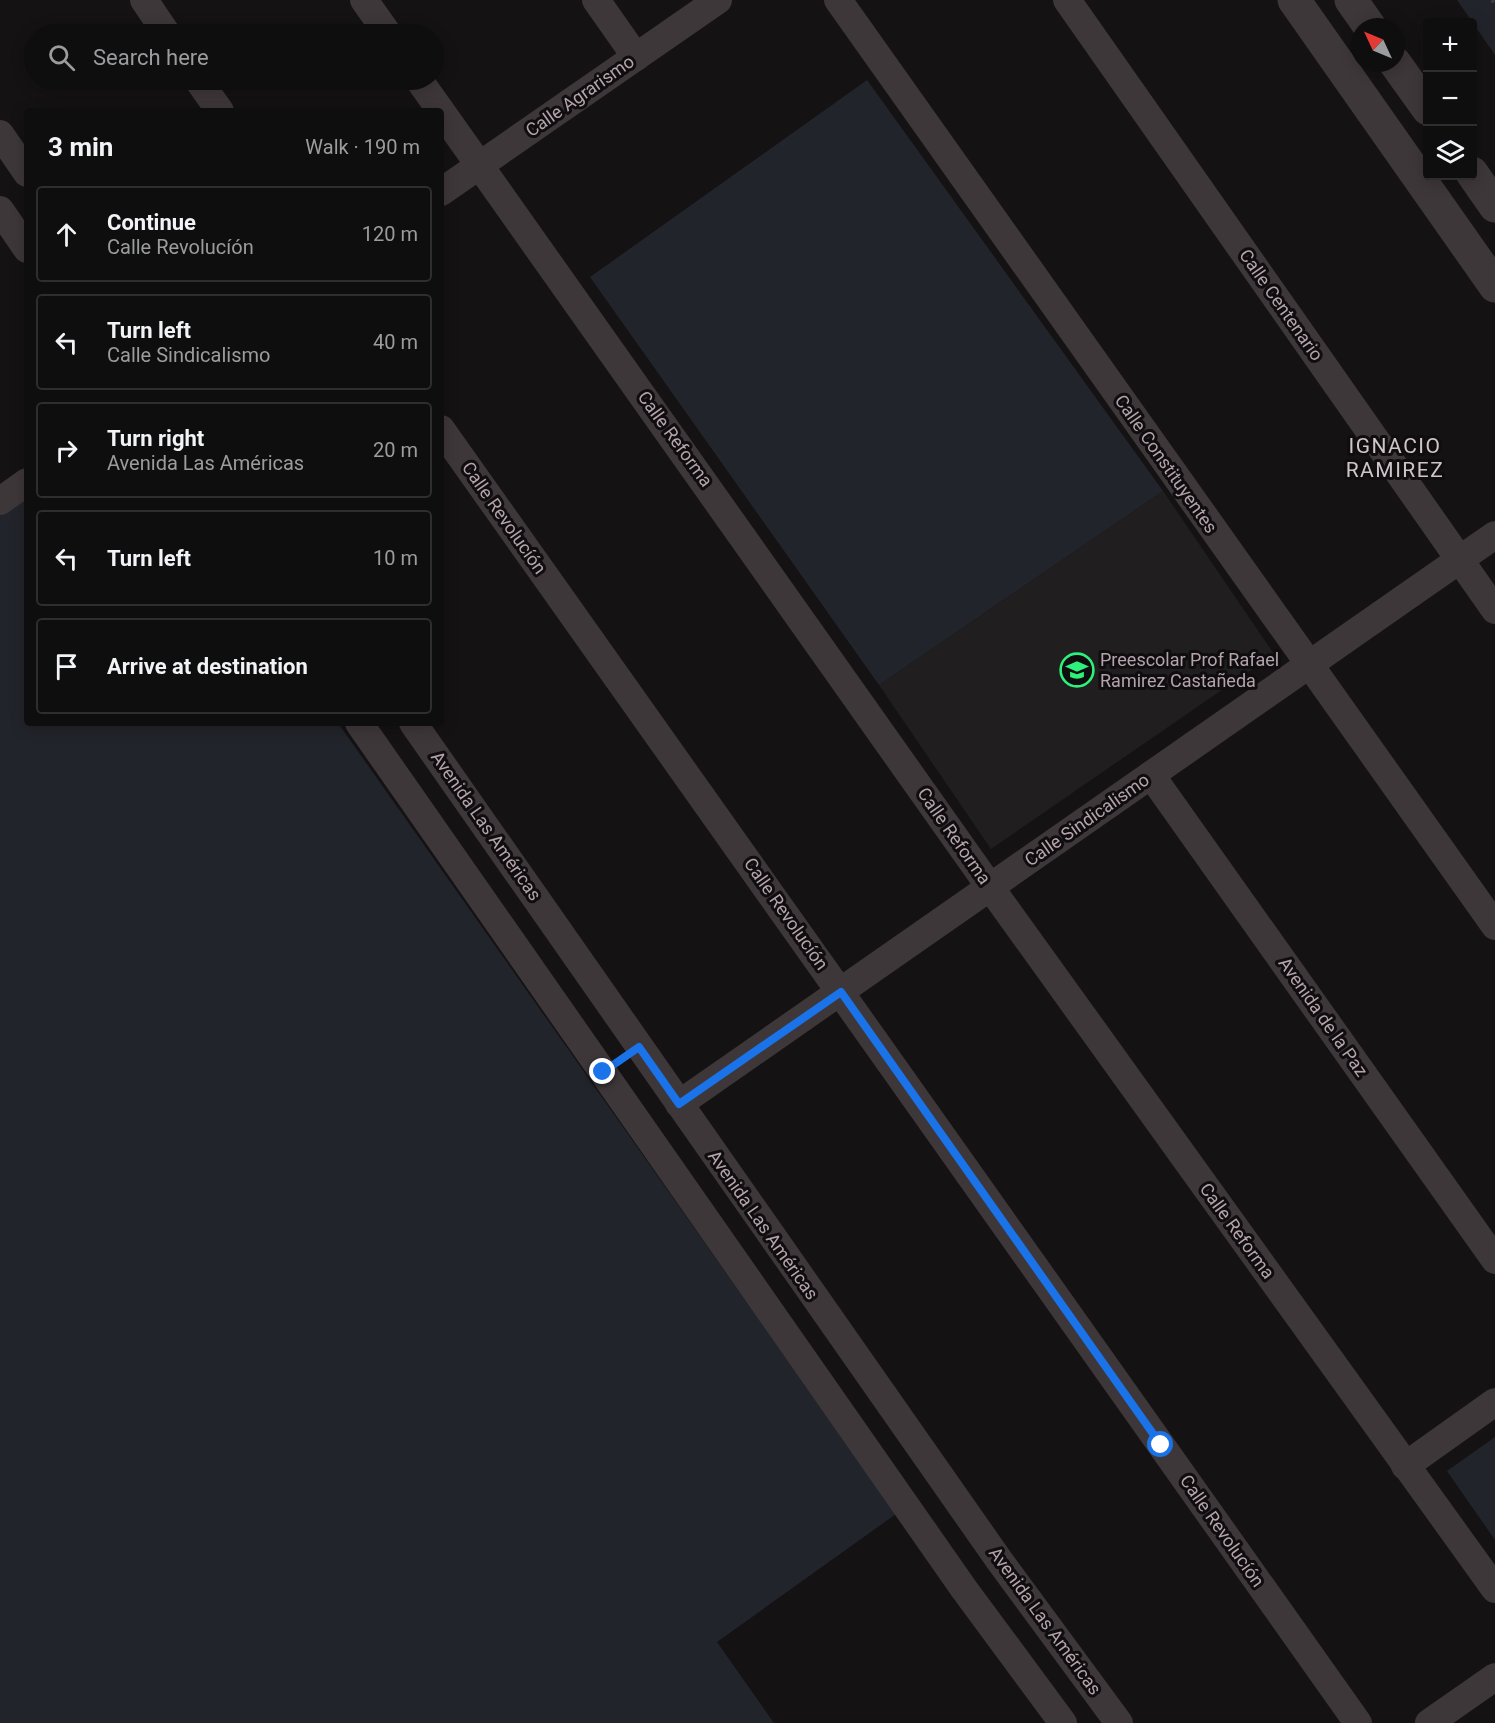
<!DOCTYPE html>
<html lang="en">
<head>
<meta charset="utf-8">
<style>
	:root { --surface:#0f0e0e; --page:#1d1c1c; --text:#f1f3f6; --muted:#9b9c9e; --line:#2f2e2e }
	body { margin:0; font-family:Roboto,sans-serif; background:var(--page); color:var(--text) }
	.controls { position:absolute; right:18px; top:18px; display:grid; overflow:hidden; border-radius:6px; box-shadow:0 3px 15px #0003 }
	.controls button { width:54px; height:54px; display:grid; place-items:center; padding:0; border:0; border-bottom:2px solid var(--line); background:var(--surface); color:var(--text); font:30px sans-serif }
	.compass { position:absolute; left:1351px; top:18px; width:54px; height:54px; border-radius:50%; background:var(--surface); box-shadow:0 3px 15px #0003; rotate:314deg }
	.stop { position:absolute; width:18px; height:18px; margin:-14px; border:4px solid #1a73e8; border-radius:50%; background:#fff }
	.stop.end { background:#1a73e8; border-color:#fff; box-shadow:0 2px 6px #0008 }
	.list { margin:0; padding:0; list-style:none }
	h2 { display:flex; justify-content:space-between; align-items:center; height:78px; margin:0; padding:0 24px; font-size:26px }
	h2 small { font-size:20px; font-weight:400; color:var(--muted) }
	.list li { display:grid; grid-template-columns:39px 1fr auto; gap:18px; align-items:center; box-sizing:border-box; height:96px; margin:0 12px 12px; padding:0 12px; border:2px solid var(--line); border-radius:6px }
	.list b { display:block; font-size:22px; white-space:nowrap }
	.list p { margin:0; font-size:20px; white-space:nowrap; color:var(--muted) }
	.list em { font-size:20px; font-style:normal; color:var(--muted) }
	.icon { flex:none; width:33px; height:33px; fill:none; stroke:currentColor; stroke-width:2; stroke-linecap:round; stroke-linejoin:round }
	.map { position:relative; flex:none; width:1495px; height:1723px; overflow:hidden }
	.search { position:absolute; background:var(--surface); box-shadow:0 3px 15px #0003; left:24px; top:24px; width:420px; height:66px; display:flex; align-items:center; gap:15px; box-sizing:border-box; padding:0 21px; border-radius:33px; color:var(--muted); font-size:22px }
	.panel { position:absolute; background:var(--surface); box-shadow:0 3px 15px #0003; left:24px; top:108px; width:420px; height:618px; border-radius:6px }
	.map>svg:first-child { display:block }
	.built { fill:#211e1f }
	.green { fill:#22242b }
	.lines { fill:none; stroke-linecap:round; stroke-linejoin:round }
	.path { stroke:#423b3f; stroke-width:4; stroke-dasharray:3 4.5; stroke-linecap:butt }
	.minor { stroke:#3e373a; stroke-width:28 }
	.tertiary { stroke:#3e373a; stroke-width:33 }
	.route { stroke:#1a73e8; stroke-width:8 }
	.labels { text-anchor:middle; stroke-width:6; stroke-linejoin:round; paint-order:stroke }
	.street-label { font-size:18px; fill:#b4a3ad; stroke:#0f0d0d }
	.poi-label { font-size:18px; fill:#b4a3ad; stroke:#0f0d0d; text-anchor:start }
	.quarter-label { font-size:21px; letter-spacing:1.5px; fill:#d0c4cb; stroke:#0f0d0d }
</style>
</head>
<body>
<div class="map">
<svg width="1495" height="1723" viewBox="0 0 1495 1723">
	<rect width="100%" height="100%" fill="#141212"/>
	<path class="built" d="M1163,491l111,163 -283,195 -112,-164z"/>
	<g class="green">
		<path d="M1457,0h38v55z"/>
		<path d="M867,80l296,411 -284,194 -289,-408z"/>
		<path d="M27,495v228h311l558,791 -179,128 57,81h-774v-1209z"/>
		<path d="M1495,1437v103l-48,-69z"/>
	</g>
	<g class="lines">
		<path class="path" d="M1492,0l3,4"/>
		<g class="minor">
			<path d="M144,0l23,34"/>
			<path d="M364,0l24,34"/>
			<path d="M596,0l40,57"/>
			<path d="M838,0l657,926"/>
			<path d="M1067,0l428,610"/>
			<path d="M198,80l22,31"/>
			<path d="M419,80l571,807 505,702"/>
			<path d="M0,134l27,39"/>
			<path d="M441,192l277,-192"/>
			<path d="M0,210l27,39"/>
			<path d="M441,429l917,1294"/>
			<path d="M0,501l27,-19"/>
			<path d="M359,723l605,866 99,134"/>
			<path d="M413,723l586,837 120,163"/>
			<path d="M1151,775l344,485"/>
			<path d="M679,1104l816,-569"/>
			<path d="M1405,1466l90,-64"/>
			<path d="M1429,1723l66,-46"/>
		</g>
		<g class="tertiary">
			<path d="M1294,0l201,286"/>
			<path d="M1351,0l19,27"/>
			<path d="M1395,63l33,46"/>
			<path d="M1472,173l23,33"/>
		</g>
	</g>
	<g class="lines">
		<path class="route" d="M603,1072l36,-25 40,57 162,-112 320,453"/>
	</g>
	<defs>
		<symbol id="school-ring" viewBox="-11 -11 22 22"><circle r="9.5" fill="#0f0d0d" stroke="#2df17b" stroke-width="1.5"/><path d="M0-5L7-2L0 1L-7-2ZM-4 1L0 2.5L4 1V4Q0 6-4 4Z" fill="#2df17b"/></symbol>
	</defs>
	<g fill-rule="evenodd">
		<use href="#school-ring" x="1058" y="651" width="38" height="38"/>
	</g>
	<g class="labels">
		<g class="street-label">
			<text transform="translate(580 96) rotate(-35)" y="6">Calle Agrarismo</text>
			<text transform="translate(1281 305) rotate(55)" y="6">Calle Centenario</text>
			<text transform="translate(675 439) rotate(54)" y="6">Calle Reforma</text>
			<text transform="translate(1166 464) rotate(55)" y="6">Calle Constituyentes</text>
			<text transform="translate(504 518) rotate(55)" y="6">Calle Revolucíón</text>
			<text transform="translate(1087 820) rotate(-35)" y="6">Calle Sindicalismo</text>
			<text transform="translate(486 826) rotate(55)" y="6">Avenida Las Américas</text>
			<text transform="translate(954 836) rotate(55)" y="6">Calle Reforma</text>
			<text transform="translate(786 914) rotate(55)" y="6">Calle Revolucíón</text>
			<text transform="translate(1323 1017) rotate(55)" y="6">Avenida de la Paz</text>
			<text transform="translate(763 1225) rotate(55)" y="6">Avenida Las Américas</text>
			<text transform="translate(1237 1231) rotate(54)" y="6">Calle Reforma</text>
			<text transform="translate(1222 1531) rotate(55)" y="6">Calle Revolucíón</text>
			<text transform="translate(1045 1621) rotate(54)" y="6">Avenida Las Américas</text>
		</g>
		<g class="poi-label">
			<text x="1100" y="666">Preescolar Prof Rafael<tspan x="1100" dy="21">Ramirez Castañeda</tspan></text>
		</g>
		<g class="quarter-label">
			<text x="1395" y="453">IGNACIO<tspan x="1395" dy="24">RAMIREZ</tspan></text>
		</g>
	</g>
</svg>
<div class="controls">
<button>+</button>
<button>−</button>
<button><svg class="icon" aria-label="layers" viewBox="0 0 24 24"><path d="M12 4l9 5-9 5-9-5zM3 14l9 5 9-5"/></svg></button>
</div>
<svg class="compass" viewBox="-18 -18 36 36"><path d="M0-13l5 13h-10z" fill="#e53935"/><path d="M0 13l5-13h-10z" fill="#9b9c9e"/></svg>
<div class="stop" style="left:1161px;top:1445px"></div>
<div class="stop end" style="left:603px;top:1072px"></div>
<div class="search"><svg class="icon" aria-label="search" viewBox="0 0 24 24"><circle cx="10" cy="10" r="6"/><path d="M15 15l6 6"/></svg>Search here</div>
<section class="panel">
<h2>3 min<small>Walk · 190 m</small></h2>
<ul class="list">
<li><svg class="icon" aria-label="ahead" viewBox="0 0 24 24"><path d="M12 20V5M6 11l6-6 6 6"/></svg><div><b>Continue</b><p>Calle Revolucíón</p></div><em>120 m</em></li>
<li><svg class="icon" aria-label="left" viewBox="0 0 24 24"><path d="M17 20v-9H6M10 6l-5 5 5 5"/></svg><div><b>Turn left</b><p>Calle Sindicalismo</p></div><em>40 m</em></li>
<li><svg class="icon" aria-label="right" viewBox="0 0 24 24"><path d="M7 20v-9h11M14 6l5 5-5 5"/></svg><div><b>Turn right</b><p>Avenida Las Américas</p></div><em>20 m</em></li>
<li><svg class="icon" aria-label="left" viewBox="0 0 24 24"><path d="M17 20v-9H6M10 6l-5 5 5 5"/></svg><div><b>Turn left</b></div><em>10 m</em></li>
<li><svg class="icon" aria-label="arrive" viewBox="0 0 24 24"><path d="M6 21V4h12l-3 4 3 4H6"/></svg><div><b>Arrive at destination</b></div></li>
</ul>
</section>
</div>
</body>
</html>
